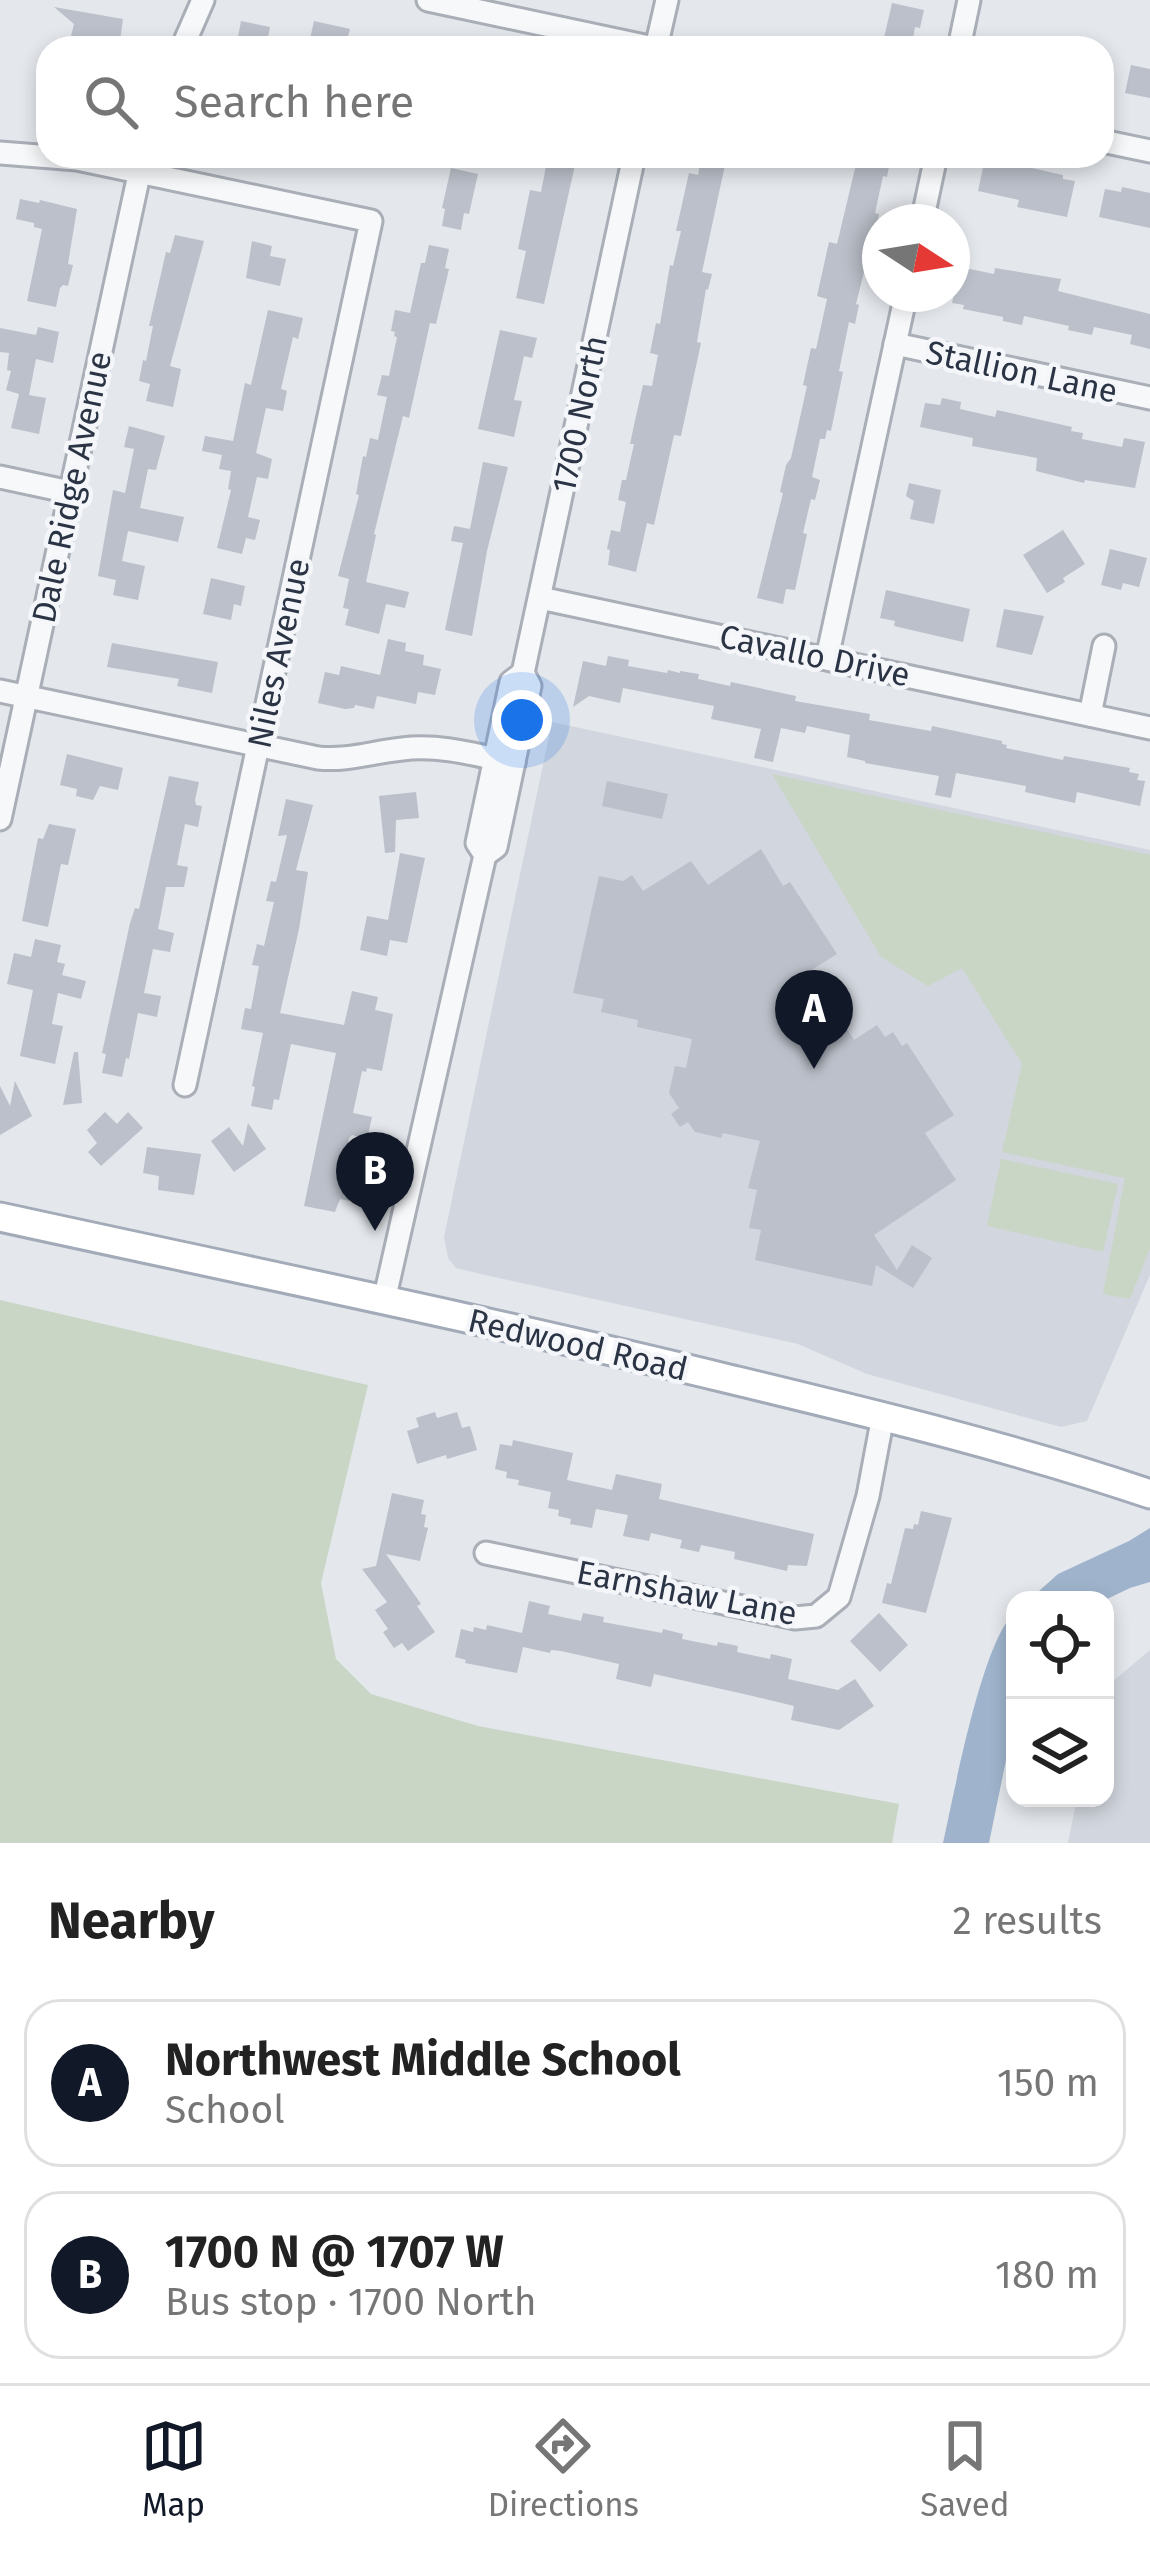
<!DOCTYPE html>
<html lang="en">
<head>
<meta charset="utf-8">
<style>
	:root { --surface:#fff; --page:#f2f2f2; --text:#222; --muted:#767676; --line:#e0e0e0; --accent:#111827 }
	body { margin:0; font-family:"Fira Sans",sans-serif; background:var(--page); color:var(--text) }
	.controls { position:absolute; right:36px; bottom:36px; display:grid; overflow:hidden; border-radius:24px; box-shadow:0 6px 18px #0003 }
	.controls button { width:108px; height:108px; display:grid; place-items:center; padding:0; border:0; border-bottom:3px solid var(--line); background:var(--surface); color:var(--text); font:60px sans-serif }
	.compass { position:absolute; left:862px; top:204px; width:108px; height:108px; border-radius:50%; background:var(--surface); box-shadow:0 6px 18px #0003; rotate:102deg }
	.you { position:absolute; left:522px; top:720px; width:42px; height:42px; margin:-30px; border:9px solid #fff; border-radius:50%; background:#1a73e8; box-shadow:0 0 0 18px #1a73e833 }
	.badge { display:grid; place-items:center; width:78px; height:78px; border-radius:50%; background:var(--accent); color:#fff; font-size:39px; font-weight:700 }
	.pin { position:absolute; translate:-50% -99px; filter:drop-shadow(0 3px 6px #0008) }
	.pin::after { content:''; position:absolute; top:63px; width:42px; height:36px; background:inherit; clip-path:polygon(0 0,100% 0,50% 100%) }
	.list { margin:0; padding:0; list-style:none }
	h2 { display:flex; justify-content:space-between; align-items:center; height:156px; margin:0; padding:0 48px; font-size:51px }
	h2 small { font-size:39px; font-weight:400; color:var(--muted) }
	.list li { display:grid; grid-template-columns:78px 1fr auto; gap:36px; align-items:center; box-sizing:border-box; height:168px; margin:0 24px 24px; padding:0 24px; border:3px solid var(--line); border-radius:36px }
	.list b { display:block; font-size:45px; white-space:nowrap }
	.list p { margin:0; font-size:39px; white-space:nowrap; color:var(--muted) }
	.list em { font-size:39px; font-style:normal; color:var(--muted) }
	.icon { flex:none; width:66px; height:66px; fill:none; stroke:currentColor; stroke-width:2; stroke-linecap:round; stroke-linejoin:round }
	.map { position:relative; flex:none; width:1150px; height:1843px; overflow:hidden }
	.search { position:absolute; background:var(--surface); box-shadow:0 6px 18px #0003; left:36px; right:36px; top:36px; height:132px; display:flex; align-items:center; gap:30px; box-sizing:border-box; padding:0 42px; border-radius:36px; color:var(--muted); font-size:45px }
	.sheet { height:540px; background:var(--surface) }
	nav { display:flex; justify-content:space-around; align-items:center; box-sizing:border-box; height:168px; border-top:3px solid var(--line); background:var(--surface); font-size:33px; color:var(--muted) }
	nav a { display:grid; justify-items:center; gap:6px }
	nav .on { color:var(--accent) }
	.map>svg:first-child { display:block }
	.built { fill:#d2d6de }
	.green { fill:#c9d6c5 }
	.water { fill:#9fb4cc }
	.building { fill:#bbc0ca }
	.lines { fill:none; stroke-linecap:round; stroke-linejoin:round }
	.minor-casing { stroke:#a9aeb7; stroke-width:27 }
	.major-casing { stroke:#a3abb8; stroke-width:33 }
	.minor { stroke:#f7f8fa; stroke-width:21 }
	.major { stroke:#fff; stroke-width:27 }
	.labels { text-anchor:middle; stroke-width:9; stroke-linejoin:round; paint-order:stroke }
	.street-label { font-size:33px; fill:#2b3445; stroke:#f4f6f9 }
</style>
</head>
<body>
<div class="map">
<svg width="1150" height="1843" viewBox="0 0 1150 1843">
	<rect width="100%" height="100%" fill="#e4e7ec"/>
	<g class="built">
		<path d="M552,722l598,128v425l-63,146 -26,6 -194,-53 -69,-30 -317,-70 -25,-6 -8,-10 -4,-21z"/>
		<path d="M1150,1650v193h-82l9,-45h28v-110z"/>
	</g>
	<g class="green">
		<path d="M772,774l378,81v393l-20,51 -27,-5 22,-116 -123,-26 20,-88 -60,-96 -34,18 -47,-29z"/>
		<path d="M1001,1159l117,25 -15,68 -116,-26z"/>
		<path d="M0,1300l368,85 -47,198 15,76 35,35 107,32 421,78 -7,39h-892z"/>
	</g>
	<g class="water">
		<path d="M1150,1528v54l-20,6 -25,12h-76l29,-26 71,-33z"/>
		<path d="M1015,1612v119l-9,29 -17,83h-46c11,-49 39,-202 72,-231z"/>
	</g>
	<g class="building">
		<path d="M892,3l32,7 -4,18 -5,-1 -3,17 -28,-6z"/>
		<path d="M54,7l69,12 -4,29h-51l6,-24z"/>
		<path d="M241,21l29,6 -4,21h-30z"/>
		<path d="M314,21l36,8 -5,19h-37z"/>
		<path d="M1131,65l19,4v29l-25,-5z"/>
		<path d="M548,156h29l-33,148 -28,-6 10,-47 -8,-2 12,-59 11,2z"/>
		<path d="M858,156h33l-4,21 -4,-1 -8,37 4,1 -7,38 -5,21 -3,-1 -8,32 3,1 -4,19 -6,-2 -10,49 4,1 -12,59 -4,-1 -2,9h-5l-8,38 8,3 -5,20 -4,-1 -8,34 4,1 -12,56 -9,-1 -3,15 -26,-6 26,-105 -3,-1 6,-27 5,-7 16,-72 -4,-1 8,-37 5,1 11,-50 -10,-3 12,-54 8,2z"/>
		<path d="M701,160l24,5 -23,107 10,2 -4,16 -2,-1 -9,53 4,1 -20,93 -7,-1 -20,90 -7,-2 -11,49 -28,-7 2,-15 -3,-1 4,-19 9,2 6,-30 -8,-2 4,-20h4l8,-36h-4l4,-19 9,-40 9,1 6,-31 -8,-2 6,-30 4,1 10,-59 3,1 8,-35h-5l13,-58 9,2z"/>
		<path d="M1000,161l63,14v4l12,2 -8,36 -50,-10 2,-7 -41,-9 6,-28 15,3z"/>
		<path d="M451,168l27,6 -9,40 -5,-1 -3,17 -19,-4 3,-17 -3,-1z"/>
		<path d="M1122,187l28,6v35l-51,-11 6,-28 16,3z"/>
		<path d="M20,199l19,4 1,-3 37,9 -9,55 5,1 -5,21 -5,-1 -3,3 -4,19 -29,-6 15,-72 -8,-2v-4l-18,-4z"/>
		<path d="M175,235l29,6 -34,125 11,3 -8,38 -27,-6 4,-17 -11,-3 4,-21 3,1 7,-35h-4l17,-74 4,1z"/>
		<path d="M252,241l20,5 -2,10 16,3 -6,27 -34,-8z"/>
		<path d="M429,245l20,4 -4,19 4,1 -13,55 -6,-1 -21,95 -6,-2 -29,118 2,1 -10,47 43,10 -4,16 -19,-4 -7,30 -34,-9 4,-16 -6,-1 6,-29 -11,-3 21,-81 -3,-1 7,-38 3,1 4,-19 8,2 9,-43 -10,-2 5,-20 7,1 8,-39 -3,-1 1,-4 -4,-1 4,-21 15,3 11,-50h4z"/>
		<path d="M960,267l34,7 1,-6 66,11 -3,12 92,23v35l-20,-5 2,-9 -38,-8 -2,8 -24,-5 1,-4 -45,-10 -2,9 -19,-4v-4l-40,-8 1,-4 -12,-2z"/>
		<path d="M268,310l35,8 -5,21 -5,-2 -12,52 6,2 -4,20 -17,-3 -10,45 16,6 -4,20 -11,-2 -9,40 12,3 -5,20 -9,-2 -4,16 -25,-6 14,-58 -3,-1 3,-18 -12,-2 3,-14 -20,-4 3,-15 28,5 12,-58 6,2z"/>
		<path d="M38,327l21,5 -6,31 -17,-4 -7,36 17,3 -7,36 -28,-6 8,-34 -13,-4 5,-19 -4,-1 2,-17 -9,-1v-24l36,7z"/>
		<path d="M500,330l37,8 -5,20 -8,-2 -10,44 8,1 -8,36 -36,-8z"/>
		<path d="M942,398l19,4 -1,7 35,8 2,-7 75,17 -1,4 12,2 -1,6 40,8 2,-9 21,4 -10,46 -50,-8 -1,3 -48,-12 1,-13 -65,-12 1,-8 -53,-11 5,-24 15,2z"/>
		<path d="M129,426l36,10 -9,34 -8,-1 -8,39 44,9 -6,25 -50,-11 -6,30 23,5 -7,34 -25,-5 3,-15 -18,-4 15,-86 12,3 9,-44 -10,-2z"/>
		<path d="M483,462l25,5 -21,84 -15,85 -27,-6 18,-87 -12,-2 3,-15 16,3z"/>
		<path d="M909,483l32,7 -7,34 -24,-5 4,-18 -8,-5z"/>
		<path d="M1063,530l22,34 -22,14 2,4 -18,11 -24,-38z"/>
		<path d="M1110,549l37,9 -8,29 -16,-4 -2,7 -20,-5z"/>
		<path d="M211,578l34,8 -4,20 -7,-2 -3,16 -28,-6z"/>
		<path d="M886,590l84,19 -7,33 -69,-16 1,-5 -15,-3z"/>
		<path d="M1004,609l40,7 -12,39 -36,-8z"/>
		<path d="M388,639l18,4 -1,8 19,4 -1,10 18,4 -6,26 -17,-3 -2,12 -39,-8 -3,13 -19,-4 -1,3 -9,1 -27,-6 7,-31 14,3 2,-9 39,9z"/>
		<path d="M112,643l106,19 -6,31 -35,-7 2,-7 -72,-12z"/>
		<path d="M608,656l21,4 -1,6 39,7 1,-3 12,3v-2l19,3 -1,5 32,7 1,-4 65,14 -1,5 75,13 -1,6 62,11 1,-5 70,15v3l5,1 -1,3 57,12 1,-4 66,12 -1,4 10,2 -2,6 8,1 -5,25 -63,-14 -2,11 -50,-11 1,-6 -70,-13 -5,25 -16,-3 4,-19 -74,-13v-2l-18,-4 3,-22 -43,-9 -2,7 -24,-5 -8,34 -19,-4 7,-29 -50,-10 3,-13 -91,-18 -3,15 -31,-7 -16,11 10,-46 23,5z"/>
		<path d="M67,754l56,14 -5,22 -18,-4 -7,14 -17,-4 1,-7 -17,-4z"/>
		<path d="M169,776l30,6 -4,18 1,5 6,1 -4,21 -13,-3 -8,41 11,2 -4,20h-18l-8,42 16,4 -4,19 -17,-3 -9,44 17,3 -4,21 -19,-4 -9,46 -3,-1 -4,19 -20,-4 4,-19 -4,-1 28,-130 5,-15 4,1z"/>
		<path d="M607,781l61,13 -6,25 -60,-13z"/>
		<path d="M416,792l3,26 -23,2 -1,32 -10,1 -6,-57z"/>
		<path d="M286,799l27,6 -17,65 12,2 -9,57 -19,84 64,12 8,-34 26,6 -3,13 18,4 -11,57 -15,-3 -1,4 -4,-1 -9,42 19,4 -5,22 -15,-4 -3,3 -8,39 18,4 -4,21 -15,-3 -5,13 -31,-6 32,-153 -45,-9 -12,56 -5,-1 -2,11 -21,-4 4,-19 -3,-1 11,-53 -22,-4 4,-21 6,1 8,-43 -7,-1 5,-21 7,2 10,-44 -8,-1 5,-20 5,1 11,-47 -9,1z"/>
		<path d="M49,824l27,5 -8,36 -7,-1 -13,63 -26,-6 16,-83 5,1z"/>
		<path d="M761,849l22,37 7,-4 47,72 -37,23 25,36 8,-5 21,32 23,-15 8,12 8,-5 9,14 5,-3 47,72 -29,18 31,47 -82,55 23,35 15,-25 20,13 -19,30 -37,-23 -4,21 -117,-26 6,-30 -12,-2 8,-38 -9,-2 12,-47 -37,-8 -2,5 -26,-6 -7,-10 -8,5 -9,-13 8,-6 -10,-15 6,-27 11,2 6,-29 -55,-12 1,-7 -37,-8 3,-13 -31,-6 26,-117 24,5 9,-6 11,16 48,-30 17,24z"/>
		<path d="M400,853l25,5 -18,85 -17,-3 -3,16 -27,-6 7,-34 21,4z"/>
		<path d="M35,939l26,6 -4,17 8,2 -3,11 24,6 -5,18 -23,-6 -6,31 11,2 -8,38 -35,-8 13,-66 -26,-6 7,-31 17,4z"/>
		<path d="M74,1052h4l4,51 -19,2z"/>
		<path d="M15,1081l17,35 -32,19v-49l10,20z"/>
		<path d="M105,1112l12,12 11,-12 15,16 -42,38 -13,-14 9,-9 -10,-13z"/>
		<path d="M248,1123l18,26 -32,23 -23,-31 18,-14 14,19z"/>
		<path d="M147,1147l54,7 -7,41 -36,-5 1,-14 -16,-3z"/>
		<path d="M435,1412l2,6 20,-6 5,16 8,-2 7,24 -30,9 -1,-4 -29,9 -10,-33 12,-4 -3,-9z"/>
		<path d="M513,1440l60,13 -6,27 45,10 4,-16 46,10 -3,15 155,35 -7,32 -19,-1 -1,6 -53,-12 1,-7 -34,-7 -2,7 -19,-4 2,-8 -31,-7 -2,8 -26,-5 5,-21 -32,-6 -4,19 -22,-4 1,-5 -13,-3 1,-6 -11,-2 3,-16 -33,-7 1,-5 -13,-2 1,-6 -12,-3 5,-25 12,2z"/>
		<path d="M392,1493l32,7 -3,14 5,1 -2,12 4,1 -8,33 -34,-7 35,50 -4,2 18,26 -27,19 -6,-8 -8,5 -11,-16 5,-3 -13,-19 12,-8 -25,-33 14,-3z"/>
		<path d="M921,1511l31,7 -26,95 -44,-10 5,-20 4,1 14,-56 8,1 1,-5 4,1z"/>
		<path d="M529,1601l21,5 -2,8 33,7 2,-8 21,4 -1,5 59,11 1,-4 20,5 -1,5 35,7 1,-4 20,4 -1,6 33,7 1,-5 21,5 -4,20 50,11 17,-11 19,27 -35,24 -48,-10 3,-14 -50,-12 -90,-20 -3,13 -35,-8 3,-15 -58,-13 -10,-1 -1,3 -27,-6 -6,26 -52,-10 1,-3 -11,-3 6,-28 12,3 1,-5 12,3 1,-5 35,8z"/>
		<path d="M879,1613l29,32 -28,27 -30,-31z"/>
	</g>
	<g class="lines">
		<defs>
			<g id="minor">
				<path d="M428,0l226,48"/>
				<path d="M182,48l21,-48"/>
				<path d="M656,48l11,-48"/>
				<path d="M959,48l10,-48"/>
				<path d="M1102,141l48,10"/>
				<path d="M0,153l77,6 294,62 -186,864"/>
				<path d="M922,222l14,-66"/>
				<path d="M895,344l255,54"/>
				<path d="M0,477l70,15"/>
				<path d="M540,598l610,130"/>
				<path d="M827,658l79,-364"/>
				<path d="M0,691l318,67c29,3 55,-6 84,-9 38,-5 75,6 112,14"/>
				<path d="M1090,715l14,-69"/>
				<path d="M0,819l143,-663"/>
				<path d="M485,855l-8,-12 34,-161 12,-9"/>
				<path d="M384,1301l101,-446 11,-8 34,-161 -7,-13 111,-517"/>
				<path d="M486,1553l309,65 21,-2 23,-19 29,-101 15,-80"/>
			</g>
			<path id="major" d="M0,1217c243,53 487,103 729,162 141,34 283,68 421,115"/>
		</defs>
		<use href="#minor" class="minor-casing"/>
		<use href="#major" class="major-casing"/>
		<use href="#minor" class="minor"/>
		<use href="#major" class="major"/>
	</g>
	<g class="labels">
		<g class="street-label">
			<text transform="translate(1022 371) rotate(12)" y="12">Stallion Lane</text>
			<text transform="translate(579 414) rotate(-78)" y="12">1700 North</text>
			<text transform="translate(71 487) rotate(-78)" y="12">Dale Ridge Avenue</text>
			<text transform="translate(278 653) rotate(-78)" y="12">Niles Avenue</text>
			<text transform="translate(815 655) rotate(12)" y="12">Cavallo Drive</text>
			<text transform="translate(578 1344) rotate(13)" y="12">Redwood Road</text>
			<text transform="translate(687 1592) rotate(11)" y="12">Earnshaw Lane</text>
		</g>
	</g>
</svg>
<div class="controls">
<button><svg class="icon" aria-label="locate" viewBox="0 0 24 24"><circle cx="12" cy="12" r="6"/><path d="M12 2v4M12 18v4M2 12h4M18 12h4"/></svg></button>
<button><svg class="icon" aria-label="layers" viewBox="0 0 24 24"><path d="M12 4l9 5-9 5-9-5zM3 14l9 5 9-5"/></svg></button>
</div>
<svg class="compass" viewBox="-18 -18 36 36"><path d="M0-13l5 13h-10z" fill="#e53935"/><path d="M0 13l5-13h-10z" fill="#767676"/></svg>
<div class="you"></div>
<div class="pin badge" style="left:814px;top:1069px">A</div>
<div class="pin badge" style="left:375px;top:1231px">B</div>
<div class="search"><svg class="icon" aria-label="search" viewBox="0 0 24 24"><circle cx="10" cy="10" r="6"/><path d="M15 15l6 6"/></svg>Search here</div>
</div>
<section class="sheet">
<h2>Nearby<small>2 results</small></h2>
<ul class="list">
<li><span class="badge">A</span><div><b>Northwest Middle School</b><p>School</p></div><em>150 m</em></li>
<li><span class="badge">B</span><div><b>1700 N @ 1707 W</b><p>Bus stop · 1700 North</p></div><em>180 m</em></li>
</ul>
</section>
<nav>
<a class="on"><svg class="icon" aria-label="map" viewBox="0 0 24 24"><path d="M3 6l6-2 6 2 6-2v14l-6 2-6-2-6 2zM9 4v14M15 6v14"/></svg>Map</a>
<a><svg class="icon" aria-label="directions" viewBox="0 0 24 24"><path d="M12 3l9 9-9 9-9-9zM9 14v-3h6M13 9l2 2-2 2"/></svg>Directions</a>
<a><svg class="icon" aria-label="saved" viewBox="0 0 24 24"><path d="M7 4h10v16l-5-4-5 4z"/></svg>Saved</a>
</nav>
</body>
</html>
